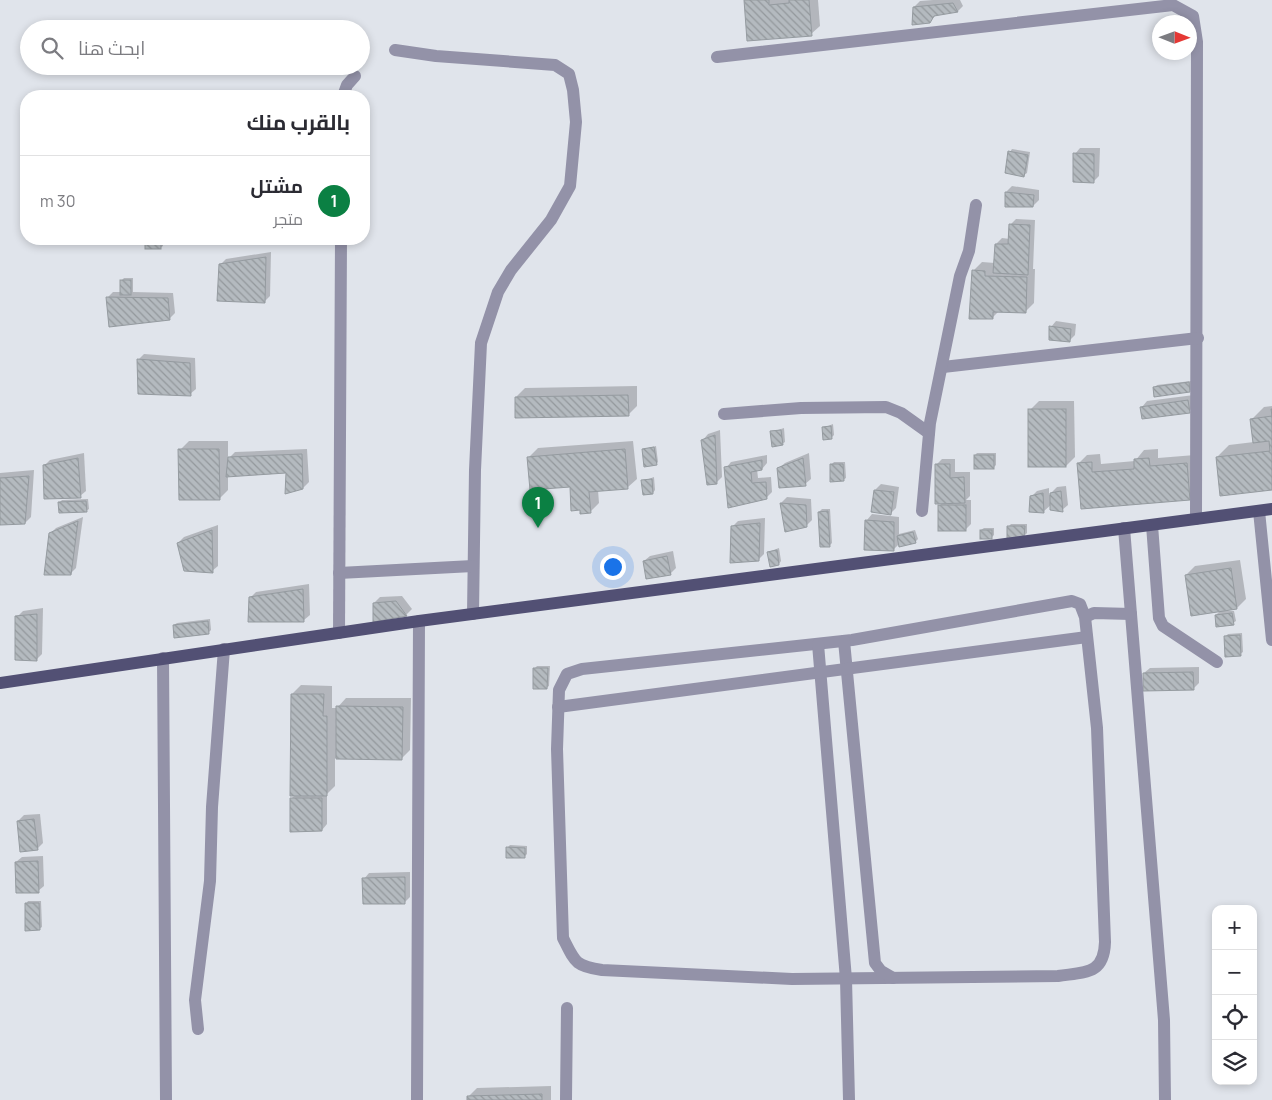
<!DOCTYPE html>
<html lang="ar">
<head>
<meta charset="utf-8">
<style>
	:root { --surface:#fff; --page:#f7f7f7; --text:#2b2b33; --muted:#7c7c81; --line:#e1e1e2; --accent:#0b8043 }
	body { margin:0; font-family:Manrope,Cairo,sans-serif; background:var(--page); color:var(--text); direction:rtl }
	.controls { position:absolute; right:15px; bottom:15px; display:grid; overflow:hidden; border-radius:10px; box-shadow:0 2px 8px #0003 }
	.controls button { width:45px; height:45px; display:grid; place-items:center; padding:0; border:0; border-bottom:1px solid var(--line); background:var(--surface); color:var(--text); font:25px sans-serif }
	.compass { position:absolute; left:1152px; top:15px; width:45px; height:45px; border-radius:50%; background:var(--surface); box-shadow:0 2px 8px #0003; rotate:91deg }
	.you { position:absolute; left:612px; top:566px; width:18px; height:18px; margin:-12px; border:4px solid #fff; border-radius:50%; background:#1a73e8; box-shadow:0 0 0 8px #1a73e833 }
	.badge { display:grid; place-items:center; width:32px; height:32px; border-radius:50%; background:var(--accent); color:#fff; font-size:16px; font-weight:700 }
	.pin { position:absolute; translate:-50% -41px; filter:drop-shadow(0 1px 2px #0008) }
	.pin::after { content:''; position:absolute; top:26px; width:18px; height:15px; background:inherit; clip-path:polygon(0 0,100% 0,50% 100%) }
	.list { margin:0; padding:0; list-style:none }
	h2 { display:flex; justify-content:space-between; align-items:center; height:65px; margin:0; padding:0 20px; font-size:21px }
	h2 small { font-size:16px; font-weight:400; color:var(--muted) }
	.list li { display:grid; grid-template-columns:32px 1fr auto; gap:15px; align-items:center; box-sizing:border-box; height:90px; padding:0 20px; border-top:1px solid var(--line) }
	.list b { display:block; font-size:19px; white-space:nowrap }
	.list p { margin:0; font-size:16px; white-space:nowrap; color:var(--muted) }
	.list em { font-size:16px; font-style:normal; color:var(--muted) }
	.icon { flex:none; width:28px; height:28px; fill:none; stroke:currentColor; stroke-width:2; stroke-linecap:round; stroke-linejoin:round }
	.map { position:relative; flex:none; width:1272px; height:1100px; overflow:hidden; direction:ltr }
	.search { position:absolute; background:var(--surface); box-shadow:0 2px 8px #0003; left:20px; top:20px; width:350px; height:55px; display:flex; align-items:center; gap:12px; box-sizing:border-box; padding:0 18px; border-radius:28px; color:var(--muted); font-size:19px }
	.panel { position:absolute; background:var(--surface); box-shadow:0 2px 8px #0003; left:20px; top:90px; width:350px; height:155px; border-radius:20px; direction:rtl }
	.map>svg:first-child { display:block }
	.shadow { fill:#0003 }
	.building { fill:url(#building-back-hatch); stroke:#959ba0 }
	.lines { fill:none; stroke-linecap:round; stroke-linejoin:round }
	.minor { stroke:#9392a8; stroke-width:12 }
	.major { stroke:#525074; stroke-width:12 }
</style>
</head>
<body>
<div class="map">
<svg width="1272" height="1100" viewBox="0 0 1272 1100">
	<defs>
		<pattern id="building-back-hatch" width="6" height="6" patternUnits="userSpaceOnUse" patternTransform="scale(1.25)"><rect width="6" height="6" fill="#b4babf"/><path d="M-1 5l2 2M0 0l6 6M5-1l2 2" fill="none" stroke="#93989c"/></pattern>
	</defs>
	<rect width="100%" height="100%" fill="#e0e4eb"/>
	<g class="shadow">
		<path d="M745,0h73l2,26 -9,8z"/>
		<path d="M933,0h27l3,6 -5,5 -22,4 -7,7 -15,-15 6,-6z"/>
		<path d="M1080,148h20l-1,28 -6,6 -18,-28z"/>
		<path d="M1012,149l18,3 -3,21 -3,2 -14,-23z"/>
		<path d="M1012,186l27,4v10l-6,6h-27v-14z"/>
		<path d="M1016,219l19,1 -2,49h2l-1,34 -8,8h-27l-7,7 -19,-47 9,-9 13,1 1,-19 6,-6 8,1v-14z"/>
		<path d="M149,239h14v7l-3,2 -14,-7z"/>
		<path d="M271,252l-1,44 -6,6 -44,-37 6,-6z"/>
		<path d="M124,278h9v14l40,1 2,20 -6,6 -62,-21 6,-6h8v-11z"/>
		<path d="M1056,321l20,3 -1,11 -6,6 -18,-14z"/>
		<path d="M144,354l51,4 1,31 -6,5 -52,-34z"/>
		<path d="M1191,381l1,8 -2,2 -36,-3 3,-3z"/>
		<path d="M637,386v20l-9,9 -112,-18 9,-9z"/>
		<path d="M1194,395l1,11 -6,5 -47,-4 5,-6z"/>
		<path d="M1039,401h35l1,56 -9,9 -36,-56z"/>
		<path d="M1272,406v83l-55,-32 12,-12 25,-3 -2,-23 12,-12z"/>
		<path d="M833,424l1,11 -3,3 -8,-10z"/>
		<path d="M784,428l1,14 -3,2 -10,-12z"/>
		<path d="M720,430l2,47 -6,6 -13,-43 5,-6z"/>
		<path d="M189,441h39v18l7,-7 72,-3 2,33 -6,6 -16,-17 -59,5v14l-9,9 -39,-49z"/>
		<path d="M633,441l4,38 -9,8 -30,3 1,13 -9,9 -19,-26 -42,-29 9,-9z"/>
		<path d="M656,446l2,16 -2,2 -12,-15z"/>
		<path d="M1158,449v9l37,-3 3,35 -9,9 -107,9 -4,-44 9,-9 13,-1 1,10 34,-3 9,-11z"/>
		<path d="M84,453l2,38 -6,5 -36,-30 6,-6z"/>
		<path d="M809,453l2,26 -6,5 -26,-16 6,-5z"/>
		<path d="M977,453h19v12l-2,2 -19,-12z"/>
		<path d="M767,455v8l-5,6h-5l1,9 13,-1 1,15 -6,6 -40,-30 5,-6z"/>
		<path d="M942,459h13v13h15v24l-4,4h5v24l-6,6 -26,-24 3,-3 -6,-38z"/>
		<path d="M834,462h11l1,16 -3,2 -12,-15z"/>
		<path d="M34,470l-3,47 -6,6 -25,1v-51z"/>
		<path d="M654,477l1,13 -2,3 -10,-12z"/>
		<path d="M881,484l18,3 -3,21 -6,6 -15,-24z"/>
		<path d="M1066,486l2,19 -6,5 -10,-6 -8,7 -13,-14 6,-6 12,-3v7l8,-8z"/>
		<path d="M787,497l24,2 1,21 -6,6 -20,4 -5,-27z"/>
		<path d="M88,499l1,10 -3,2 -26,-9 2,-2z"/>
		<path d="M822,509h8l2,34 -3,3 -10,-34z"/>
		<path d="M872,514l27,3v17l16,-4 3,9 -3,3 -15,1 -7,7 -26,-30z"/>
		<path d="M83,517l-7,51 -6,6 -20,-40 6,-6z"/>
		<path d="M765,518l-1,36 -6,6 -26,-33 6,-6z"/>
		<path d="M1011,524h16v9l-3,3 -16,-9z"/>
		<path d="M218,525v41l-6,5 -34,-28 6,-6z"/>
		<path d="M984,528h10v7l-3,3 -10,-8z"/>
		<path d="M779,548l2,13 -2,3 -11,-12z"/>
		<path d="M673,551l3,17 -6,6 -26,-13 6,-5z"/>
		<path d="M1240,560l6,39 -9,9 -51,-33 9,-9z"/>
		<path d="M309,584l1,31 -6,5 -54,-22 6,-6z"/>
		<path d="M402,596l10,13 -6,6 -32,5v-17l6,-6z"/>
		<path d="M43,608l-1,46 -6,6 -19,-43 6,-6z"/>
		<path d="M1220,611h14l2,10 -3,2 -17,-8z"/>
		<path d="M210,619l1,11 -2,2 -35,-7 3,-2z"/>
		<path d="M1242,633l1,19 -3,2 -15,-17 3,-3z"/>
		<path d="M537,666h13l-1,20 -3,2 -11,-20z"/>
		<path d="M1199,667v16l-6,6 -49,-16 6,-5z"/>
		<path d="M301,685l31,1v22h5l9,-10h65l-1,52 -9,9 -66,-1v28l-8,8v30l-5,6 -31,-31 4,-4 -3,-101z"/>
		<path d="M40,814l3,29 -6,6 -19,-28 6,-6z"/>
		<path d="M510,845l17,1v8l-3,3 -17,-9z"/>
		<path d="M43,856l1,30 -6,5 -22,-29 6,-5z"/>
		<path d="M410,872v25l-5,5 -41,-23 5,-6z"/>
		<path d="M28,901h13l1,26 -3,2 -13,-25z"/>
		<path d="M551,1086v14h-83v-3l9,-9z"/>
	</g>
	<g class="building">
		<path d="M744,0h25v5l20,-2v-3h20l3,36 -65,5z"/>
		<path d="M953,3l5,9 -24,4 -4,7 -18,2 1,-18z"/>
		<path d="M1008,151l20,4 -4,22 -19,-4z"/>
		<path d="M1073,153l21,1v29l-21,-1z"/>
		<path d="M1005,192l29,3 -1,12h-28z"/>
		<path d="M1009,224l21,1 -2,50 -35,-2 2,-29h13z"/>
		<rect x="145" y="241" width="16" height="8"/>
		<path d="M266,257l-1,46 -48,-2 2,-37z"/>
		<path d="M972,270l13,1v5l42,1 -1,36 -33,-1v7h-24z"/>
		<rect x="120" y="280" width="11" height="15"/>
		<path d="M106,297l62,1 2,22 -61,7z"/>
		<path d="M1049,326l22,3 -1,13 -21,-2z"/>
		<path d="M137,359l53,4 1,33 -53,-2z"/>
		<path d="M1189,382l1,10 -36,5 -1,-10z"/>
		<path d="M628,395l1,21 -114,2v-21z"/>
		<path d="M1188,400l2,13 -48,6 -2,-12z"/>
		<rect x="1028" y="409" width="38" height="58"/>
		<path d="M1271,409h1v81l-52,6 -4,-39 54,-6 -1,-10 -16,2 -3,-24 22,-3z"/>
		<path d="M831,426l1,13 -9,1 -1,-13z"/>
		<path d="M781,430l2,15 -11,2 -2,-16z"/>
		<path d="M715,435l2,49 -10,1 -6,-45z"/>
		<path d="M654,447l3,18 -13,2 -2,-18z"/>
		<path d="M178,449h41l1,51h-41z"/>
		<path d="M625,449l3,40 -39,3 2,21 -11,1v-4l-9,1 -1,-24 -40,3 -3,-33z"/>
		<path d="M302,454l1,35 -18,5 1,-21 -60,4 2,-20z"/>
		<rect x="974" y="455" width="20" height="14"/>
		<path d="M78,458l3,40 -37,1 -1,-34z"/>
		<path d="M803,458l3,28 -27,2 -2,-20z"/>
		<path d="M1149,458l1,8 37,-3 3,37 -109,9 -4,-46 15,-1v10l42,-3v-10z"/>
		<path d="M762,460v10l-11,2 1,11 14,-1 1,17 -39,9 -4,-41z"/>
		<path d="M830,464h13l1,17 -14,1z"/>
		<path d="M935,464h15v14l14,-1 1,26 -30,1z"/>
		<path d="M29,476l-4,48 -25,1v-47z"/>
		<path d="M652,479l1,15 -10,1 -2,-15z"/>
		<path d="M874,490l20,2 -3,23 -20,-3z"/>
		<path d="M1061,491l2,21 -13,-2v-17z"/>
		<path d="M1043,493l1,20 -15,-1 1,-16z"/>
		<path d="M86,501l1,11 -28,1 -1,-11z"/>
		<path d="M780,503l26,2 1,22 -22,5z"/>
		<rect x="938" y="505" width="28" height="26"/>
		<path d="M828,511l2,36h-10l-2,-35z"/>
		<path d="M865,520l29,2v29l-30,-1z"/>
		<path d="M78,521l-7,54h-27l5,-42z"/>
		<path d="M760,523l-1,38 -29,2 1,-37z"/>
		<path d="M1007,526h18l-1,11 -17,1z"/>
		<path d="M212,530l1,43 -29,-2 -7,-28z"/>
		<rect x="980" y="530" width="12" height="9"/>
		<path d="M913,532l3,11 -17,4 -2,-11z"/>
		<path d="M777,550l2,15 -9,2 -3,-15z"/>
		<path d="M667,556l4,19 -25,4 -3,-18z"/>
		<path d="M1231,568l6,41 -46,7 -6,-41z"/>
		<path d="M303,589l1,33h-56l1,-25z"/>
		<path d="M396,601l11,15 -34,6v-19z"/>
		<path d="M1232,613l2,12 -18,2 -1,-12z"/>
		<path d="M37,614v47l-22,-1v-44z"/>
		<path d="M208,621l1,13 -35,4 -1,-13z"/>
		<path d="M1240,635l1,21 -16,1 -1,-21z"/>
		<path d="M533,668h15l-1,21h-14z"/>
		<path d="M1193,672l1,18 -51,1v-18z"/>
		<path d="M291,694h33l-1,22h4v80h-37z"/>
		<path d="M336,706l67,1 -1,53 -66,-1z"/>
		<path d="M290,798h32v33l-32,1z"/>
		<path d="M34,819l4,31 -18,2 -3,-31z"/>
		<path d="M506,847l19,1v10h-19z"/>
		<path d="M38,861l1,32h-23l-1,-31z"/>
		<path d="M405,877v27h-42l-1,-26z"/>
		<path d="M25,903h14l1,27 -15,1z"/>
		<path d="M542,1094v6h-75v-4z"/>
	</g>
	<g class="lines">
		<g class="minor">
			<path d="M395,50l41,6 119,9 14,9 4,16 3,32 -6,64 -19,34 -40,50 -13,22 -17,51 -6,127 -2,144"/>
			<path d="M717,57l456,-52 20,11 4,26 -1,477"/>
			<path d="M343,96l4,-11 8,-9"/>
			<path d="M943,367l255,-29"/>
			<path d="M724,414l77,-6 85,-1 15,6 28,20"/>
			<path d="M922,511l8,-88 30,-147 9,-25 7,-46"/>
			<path d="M1259,511l13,129"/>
			<path d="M1152,525l7,93 4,8 54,36"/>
			<path d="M1124,528l40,492 1,80"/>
			<path d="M339,573l134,-7"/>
			<path d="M1085,617l-5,-13 -8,-3 -220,39 -270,29 -15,5 -8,16 -2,59 6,189c12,24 12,28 39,32l190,9 266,-3c27,-4 46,-1 47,-34l-8,-214 -12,-111 9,-4 37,1"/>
			<path d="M339,633l2,-394"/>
			<path d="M844,641l31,322 6,8 12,7"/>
			<path d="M818,644l28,335 3,121"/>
			<path d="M163,658l3,442"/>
			<path d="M558,707l529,-70"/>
			<path d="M198,1029l-3,-29 15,-119 2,-74 12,-158"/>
			<path d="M417,1100l2,-479"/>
			<path d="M566,1100l1,-92"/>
		</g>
		<path class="major" d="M0,683l419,-62 853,-112"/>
	</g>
</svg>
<div class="controls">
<button>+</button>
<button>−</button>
<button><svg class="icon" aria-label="locate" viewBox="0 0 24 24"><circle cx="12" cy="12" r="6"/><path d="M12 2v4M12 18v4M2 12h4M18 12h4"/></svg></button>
<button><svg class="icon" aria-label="layers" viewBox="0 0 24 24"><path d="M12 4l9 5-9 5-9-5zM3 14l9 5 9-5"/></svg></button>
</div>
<svg class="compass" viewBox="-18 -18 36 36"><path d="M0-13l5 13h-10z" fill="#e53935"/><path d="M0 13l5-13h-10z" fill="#7c7c81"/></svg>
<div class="you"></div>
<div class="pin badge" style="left:538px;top:528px">1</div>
<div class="search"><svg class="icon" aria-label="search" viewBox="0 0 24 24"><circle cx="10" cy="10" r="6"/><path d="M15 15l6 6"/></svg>ابحث هنا</div>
<section class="panel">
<h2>بالقرب منك<small></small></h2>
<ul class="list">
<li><span class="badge">1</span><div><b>مشتل</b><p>متجر</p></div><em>30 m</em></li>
</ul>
</section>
</div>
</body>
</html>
